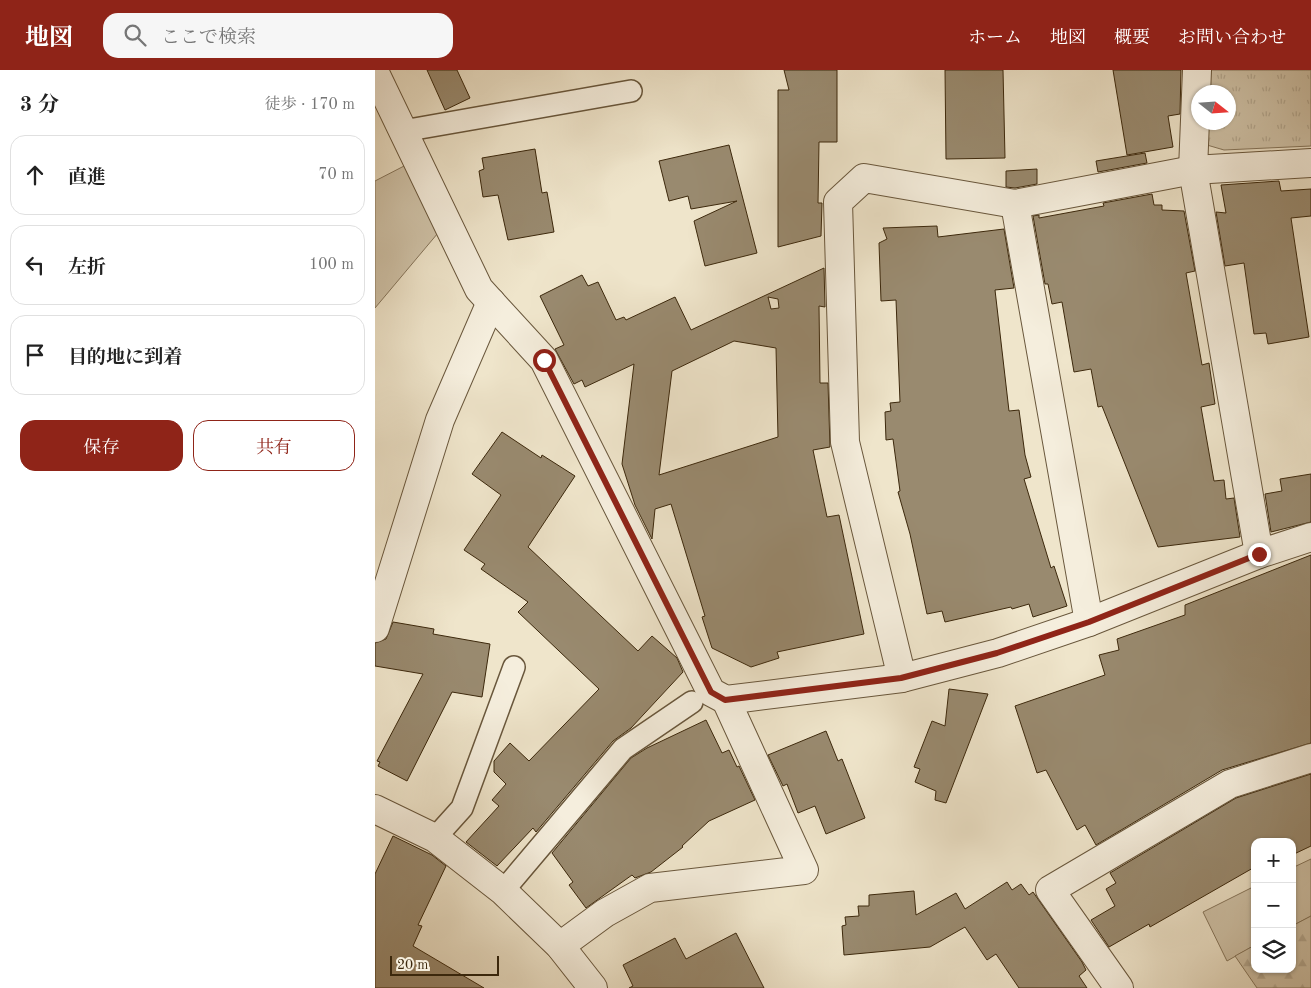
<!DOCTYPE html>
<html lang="ja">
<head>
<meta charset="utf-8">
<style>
	:root { --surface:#fff; --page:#f6f6f6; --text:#222; --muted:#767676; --line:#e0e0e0; --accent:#8f2418 }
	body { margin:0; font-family:"Old Standard TT","Noto Serif JP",serif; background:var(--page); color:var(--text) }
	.controls { position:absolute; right:15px; bottom:15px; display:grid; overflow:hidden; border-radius:10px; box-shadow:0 1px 4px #0004 }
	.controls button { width:45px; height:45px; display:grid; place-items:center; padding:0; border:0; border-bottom:1px solid var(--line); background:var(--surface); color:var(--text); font:25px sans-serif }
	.compass { position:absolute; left:816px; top:15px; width:45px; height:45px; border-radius:50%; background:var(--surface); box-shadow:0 1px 4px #0004; rotate:107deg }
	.scale { position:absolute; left:15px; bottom:12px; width:109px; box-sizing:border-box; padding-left:5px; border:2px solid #3c280c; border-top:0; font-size:14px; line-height:18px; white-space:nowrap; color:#3c280c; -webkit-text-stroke:4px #f5eedd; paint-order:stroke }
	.stop { position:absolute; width:15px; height:15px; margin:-11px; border:4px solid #8f2418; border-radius:50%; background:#fff }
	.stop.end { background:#8f2418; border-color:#fff; box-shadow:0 1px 5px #0008 }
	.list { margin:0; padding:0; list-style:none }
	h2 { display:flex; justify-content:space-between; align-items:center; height:65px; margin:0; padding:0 20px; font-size:21px }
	h2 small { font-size:16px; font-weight:400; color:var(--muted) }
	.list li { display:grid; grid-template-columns:32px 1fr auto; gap:15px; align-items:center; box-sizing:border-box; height:80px; margin:0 10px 10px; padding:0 10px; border:1px solid var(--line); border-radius:15px }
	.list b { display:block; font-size:19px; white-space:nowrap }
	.list em { font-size:16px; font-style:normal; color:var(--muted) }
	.actions { display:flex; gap:10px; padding:15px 20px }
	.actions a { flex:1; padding:11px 0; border:1px solid var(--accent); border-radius:15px; text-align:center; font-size:18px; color:var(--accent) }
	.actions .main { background:var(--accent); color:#fff }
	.icon { flex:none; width:28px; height:28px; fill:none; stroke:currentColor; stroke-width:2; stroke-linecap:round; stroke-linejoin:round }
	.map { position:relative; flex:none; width:936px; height:918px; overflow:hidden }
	header { display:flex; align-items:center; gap:30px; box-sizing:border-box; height:70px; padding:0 25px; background:var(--accent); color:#fff }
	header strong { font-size:24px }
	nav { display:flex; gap:28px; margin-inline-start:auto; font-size:18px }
	.search { width:350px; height:45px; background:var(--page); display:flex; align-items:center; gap:12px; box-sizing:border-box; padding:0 18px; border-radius:15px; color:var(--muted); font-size:19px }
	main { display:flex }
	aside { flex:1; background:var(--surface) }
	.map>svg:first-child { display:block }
	.grass { fill:#d1c5ab; stroke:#86765c }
	.forest { fill:url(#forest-firs); stroke:#86765c }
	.park { fill:url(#park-tufts); stroke:#86765c }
	.building { fill:#998a6f; stroke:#3c280c; fill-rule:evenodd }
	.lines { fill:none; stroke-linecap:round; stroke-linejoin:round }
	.lane-casing { stroke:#69573c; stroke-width:24 }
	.street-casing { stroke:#69573c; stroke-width:30 }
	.lane { stroke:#f5eedd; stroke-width:21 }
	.street { stroke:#f5eedd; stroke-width:28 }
	.route { stroke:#8f2418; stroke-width:6 }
</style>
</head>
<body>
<header>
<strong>地図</strong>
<div class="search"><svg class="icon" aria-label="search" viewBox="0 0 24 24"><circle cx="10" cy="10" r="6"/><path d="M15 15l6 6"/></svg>ここで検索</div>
<nav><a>ホーム</a><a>地図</a><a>概要</a><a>お問い合わせ</a></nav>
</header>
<main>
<aside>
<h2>3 分<small>徒歩 · 170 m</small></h2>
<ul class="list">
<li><svg class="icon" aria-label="ahead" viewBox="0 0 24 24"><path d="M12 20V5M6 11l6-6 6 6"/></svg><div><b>直進</b></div><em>70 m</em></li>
<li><svg class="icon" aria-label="left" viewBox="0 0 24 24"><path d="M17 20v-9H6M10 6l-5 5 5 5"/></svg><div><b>左折</b></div><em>100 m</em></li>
<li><svg class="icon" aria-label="arrive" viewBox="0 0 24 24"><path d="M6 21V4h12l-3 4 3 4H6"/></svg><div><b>目的地に到着</b></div></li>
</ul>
<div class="actions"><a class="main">保存</a><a>共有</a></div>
</aside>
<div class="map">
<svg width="936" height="918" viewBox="0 0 936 918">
	<defs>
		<pattern id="forest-firs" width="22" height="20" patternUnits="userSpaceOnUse" patternTransform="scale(1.25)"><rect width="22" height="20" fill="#d1c5ab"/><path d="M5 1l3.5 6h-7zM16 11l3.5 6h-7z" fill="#b4a992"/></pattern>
		<pattern id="park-tufts" width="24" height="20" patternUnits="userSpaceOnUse" patternTransform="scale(1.25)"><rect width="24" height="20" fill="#d1c5ab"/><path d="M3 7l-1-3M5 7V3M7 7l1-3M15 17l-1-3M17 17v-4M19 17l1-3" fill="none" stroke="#b4a992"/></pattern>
	</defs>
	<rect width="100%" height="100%" fill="#efe5cb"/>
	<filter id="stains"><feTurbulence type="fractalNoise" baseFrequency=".004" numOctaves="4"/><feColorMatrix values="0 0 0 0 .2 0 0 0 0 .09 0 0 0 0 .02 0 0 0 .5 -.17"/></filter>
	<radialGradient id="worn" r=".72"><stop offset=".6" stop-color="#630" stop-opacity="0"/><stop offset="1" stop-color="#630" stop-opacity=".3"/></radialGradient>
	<g class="grass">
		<path d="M31,95l32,68 -63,75v-127z"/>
		<path d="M936,789v57l-19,10v-58z"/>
		<path d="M880,816v59l-28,16 -24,-49z"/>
	</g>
	<path class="forest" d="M936,846v72h-54l-22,-32 20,-11v24h37v-43z"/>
	<path class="park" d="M834,0h102v76l-87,4 -17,-5v-22l22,-1v-30h-21z"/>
	<g class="building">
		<path d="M52,0h30l13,28 -25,12z"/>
		<path d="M409,0h53v72h-18l-1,61h4l-1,33 -43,11v-157h11z"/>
		<path d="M570,0h58l2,88 -59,1z"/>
		<path d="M738,0h68l-1,44 -12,2 5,31 -46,8z"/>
		<path d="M354,75l28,108 -52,13 -11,-45 43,-20 -46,8 -3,-13 -19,5 -10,-40z"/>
		<path d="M160,79l7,44 5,-1 7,40 -46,8 -10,-45 -15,2 -4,-26 5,-2 -2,-11z"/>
		<path d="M770,83l2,10 -49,9 -2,-11z"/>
		<path d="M662,99v15l-22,4 -9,-1v-16z"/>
		<path d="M904,111l2,10 30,-2v27l-20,2 18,119 -41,7 -2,-11 -12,1 -10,-71 -19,3 -9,-54 10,1 -5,-28z"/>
		<path d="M777,124l2,11h8v5l22,1 11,60 -9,2 16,92 7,-2 6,41 -14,3 13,74 10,-1 2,19 8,-1 6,39 -82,10 -56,-141 -4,1 -7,-38 -17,3 -12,-70 -10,2 -4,-20h-3l-12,-68 6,-1v3l65,-12 -1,-3z"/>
		<path d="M562,156l1,11 66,-8 10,59 -19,2 14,121 10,-1 6,45 6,22 -7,2 27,89 3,-2 13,40 -34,11 -4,-13 -17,5 -1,-2 -66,15 -3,-11 -15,3 -17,-80 -12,-42 2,-1 -7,-52 -7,1 -1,-28 6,-1 -1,-8 10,-1 -4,-102 -15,1 -2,-58 8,-4 -4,-11z"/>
		<path d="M449,198l1,39 -6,-1 1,77h8l2,64 -17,3 14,67 12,-2 25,119 -87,18 2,6 -28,9 -39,-19 -10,-31 3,-1 -34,-112 -16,5 -3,30 -17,-34 -13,-41 12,-100 -49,23 -3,-7 -8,4 -19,-35 9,-4 -24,-49 42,-21 6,11 10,-4 18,38 8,-3 2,3 49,-23 16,33zM393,227l10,2 1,9 -8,1zM359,271l42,7 2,89 -119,38 13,-104z"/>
		<path d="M127,362l39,26 1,-3 33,21 -47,71 110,104 14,-15 25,22 6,14 -52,56 -18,13 -77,91 -3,-4 -36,38 -31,-24 33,-36 -7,-6 14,-16 -12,-12v-11l16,-18 19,18 70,-72 -81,-77 10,-10 -47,-33 4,-5 -21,-14 37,-55 -29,-21z"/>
		<path d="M936,404v48l-40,10 -6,-38 17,-3 -2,-12z"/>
		<path d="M936,485v188l-89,27 -126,75 -11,-20 -8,5 -31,-60 -9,3 -22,-67 90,-31 -6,-20 20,-5 -2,-11 68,-24v-10z"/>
		<path d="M18,552l41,7 -1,5 57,10 -8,53 -30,-5 -45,89 -29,-15 2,-4 -3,-1 46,-87 -48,-8v-23l11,-4z"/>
		<path d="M574,619l39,5 -42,109 -11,-3 1,-9 -21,-9 5,-13 -6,-2 18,-46 13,5z"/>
		<path d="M331,650l16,33 7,-3 8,17 2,-1 16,34 -46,21 -27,25 1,1 -32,25 -16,6 -3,-3 -46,33 -17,-23 4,-3 -21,-29 79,-95 16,-10z"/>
		<path d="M451,661l12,30 4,-2 23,59 -39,16 -11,-28 -17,7 -11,-29 -4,2 -15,-31z"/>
		<path d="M936,704v72l-19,9v-13h-37v31l-2,-5 -103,59 -1,-3 -40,23 -18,-27 24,-14 -9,-17 10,-6 -6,-10 126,-75z"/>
		<path d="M18,766l39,19 14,11 -28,59 4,1 -9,20 71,42h-109v-114z"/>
		<path d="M632,812l5,8 9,-6 8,11 4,-3 49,70 4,8 -7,6 8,12h-68l-23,-34 -9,6 -22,-33 -35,20 -86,8 -2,-29 4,-1 -1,-8 14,-1 -1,-10h11v-11l45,-4 2,24 40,-22 9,16z"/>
		<path d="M361,863l28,55h-135l4,-2 -10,-21 52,-27 11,21z"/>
	</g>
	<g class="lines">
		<defs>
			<g id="lane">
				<path d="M28,61l228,-40"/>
				<path d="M60,768l27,-30 52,-141"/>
				<path d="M128,821l120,-142 69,-47"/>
			</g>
			<g id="street">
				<path d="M822,0l-4,100 66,384"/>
				<path d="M0,3l104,216 65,71 167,332 15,8 176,-22 96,-25 91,-31 170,-68 52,-17"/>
				<path d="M640,134l74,418"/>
				<path d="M0,558l65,-208 51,-118"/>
				<path d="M527,608l-57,-236 -7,-240 26,-24 151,26 178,-34 118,-7"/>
				<path d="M0,739l60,29 68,53 57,55 33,42"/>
				<path d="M185,876l45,-33 45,-25 154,-18 -78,-170"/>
				<path d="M744,918l-69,-98 180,-106 81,-26"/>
			</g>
		</defs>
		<use href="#lane" class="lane-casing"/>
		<use href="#street" class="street-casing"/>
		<use href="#lane" class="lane"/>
		<use href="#street" class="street"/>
	</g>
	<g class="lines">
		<path class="route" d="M169,290l167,332 14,8 176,-22 96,-25 92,-31 170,-68"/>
	</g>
	<rect width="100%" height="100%" filter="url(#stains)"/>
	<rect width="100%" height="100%" fill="url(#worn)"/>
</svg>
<div class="controls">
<button>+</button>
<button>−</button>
<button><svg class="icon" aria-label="layers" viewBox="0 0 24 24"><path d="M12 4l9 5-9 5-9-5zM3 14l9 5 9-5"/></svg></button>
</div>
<svg class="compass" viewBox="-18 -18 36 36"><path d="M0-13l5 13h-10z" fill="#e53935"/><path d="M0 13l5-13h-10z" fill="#767676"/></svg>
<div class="scale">20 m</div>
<div class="stop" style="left:169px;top:290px"></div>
<div class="stop end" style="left:884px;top:484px"></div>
</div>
</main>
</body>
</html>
